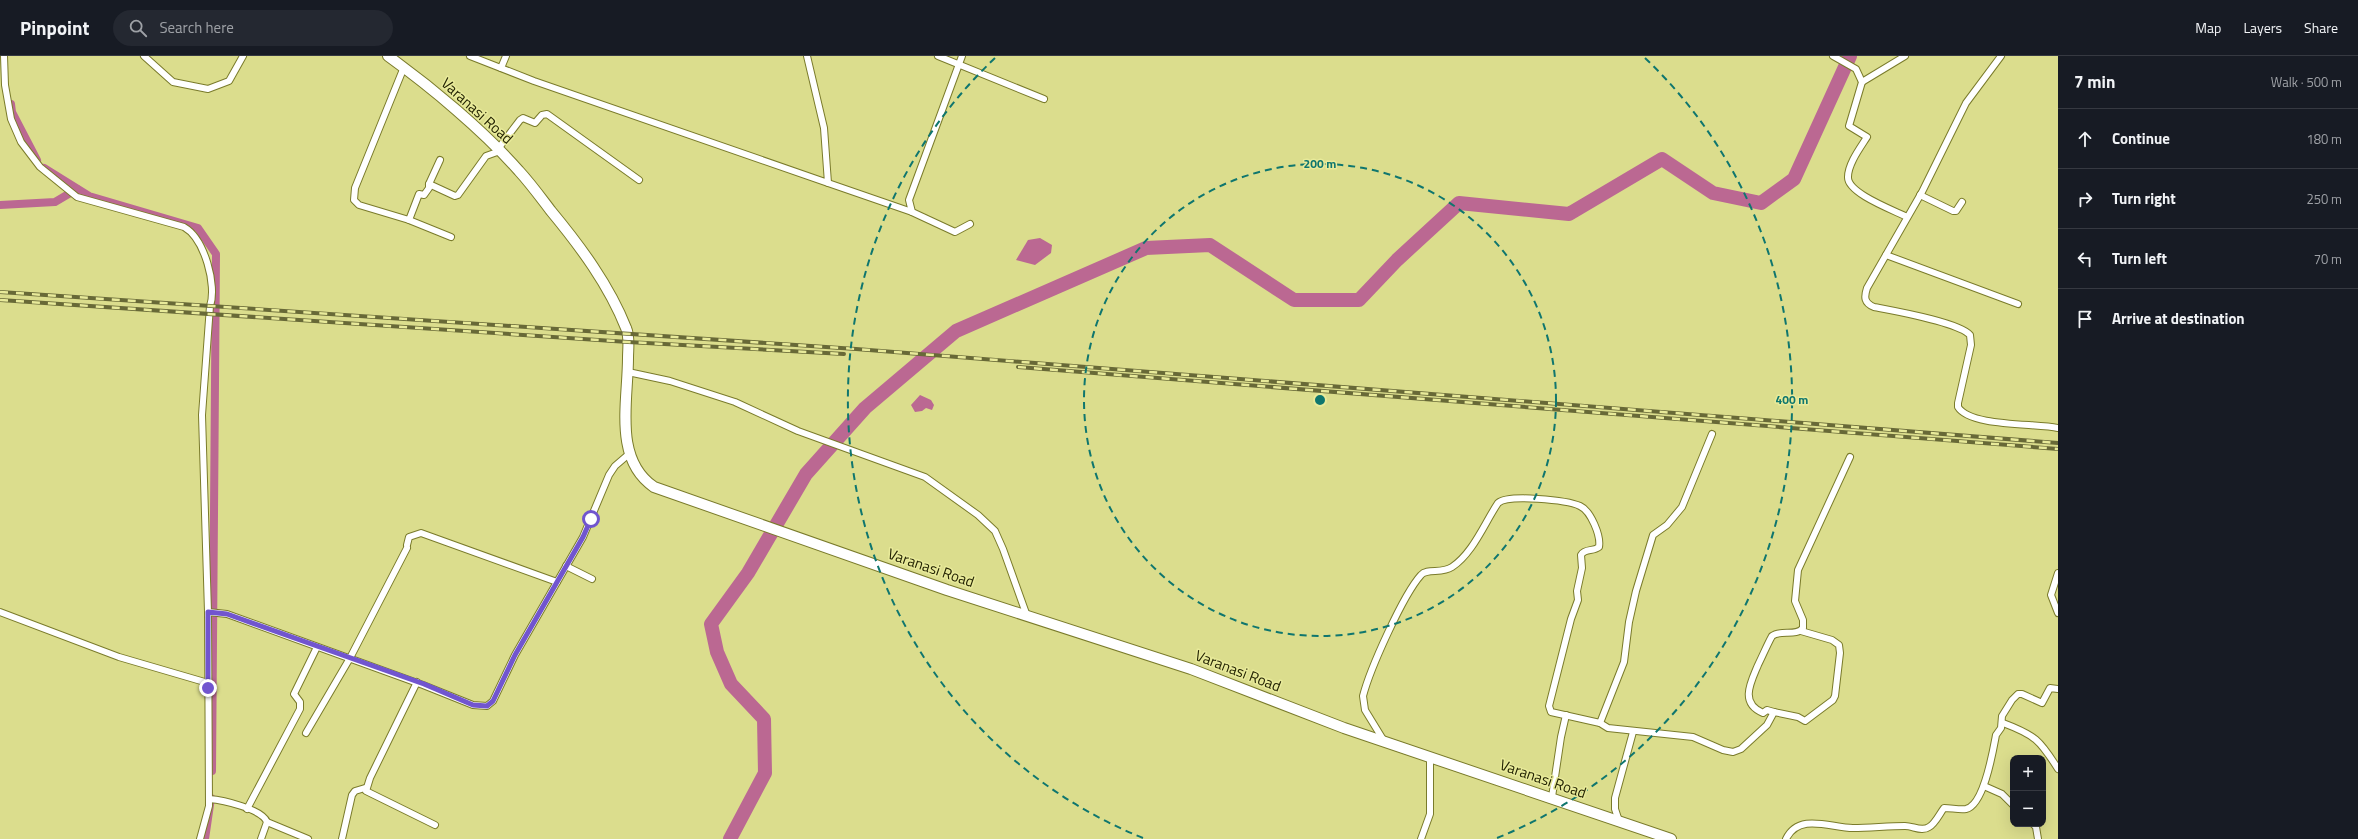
<!DOCTYPE html>
<html lang="en">
<head>
<meta charset="utf-8">
<style>
	:root { --surface:#171b24; --page:#242831; --text:#f1f3f6; --muted:#9ea1a6; --line:#363941 }
	body { margin:0; font-family:"Titillium Web",sans-serif; background:var(--page); color:var(--text) }
	.controls { position:absolute; right:12px; bottom:12px; display:grid; overflow:hidden; border-radius:8px; box-shadow:0 4px 16px #0002 }
	.controls button { width:36px; height:36px; display:grid; place-items:center; padding:0; border:0; border-bottom:1px solid var(--line); background:var(--surface); color:var(--text); font:20px sans-serif }
	.stop { position:absolute; width:12px; height:12px; margin:-9px; border:3px solid #7155cf; border-radius:50%; background:#fff }
	.stop.end { background:#7155cf; border-color:#fff; box-shadow:0 1px 4px #0008 }
	.list { margin:0; padding:0; list-style:none }
	h2 { display:flex; justify-content:space-between; align-items:center; height:52px; margin:0; padding:0 16px; font-size:17px }
	h2 small { font-size:13px; font-weight:400; color:var(--muted) }
	.list li { display:grid; grid-template-columns:26px 1fr auto; gap:12px; align-items:center; box-sizing:border-box; height:60px; padding:0 16px; border-top:1px solid var(--line) }
	.list b { display:block; font-size:15px; white-space:nowrap }
	.list em { font-size:13px; font-style:normal; color:var(--muted) }
	.icon { flex:none; width:22px; height:22px; fill:none; stroke:currentColor; stroke-width:2; stroke-linecap:round; stroke-linejoin:round }
	.map { position:relative; flex:none; width:2058px; height:783px; overflow:hidden }
	header { display:flex; align-items:center; gap:24px; box-sizing:border-box; height:56px; padding:0 20px; background:var(--surface); border-bottom:1px solid var(--line) }
	header strong { font-size:19px }
	nav { display:flex; gap:22px; margin-inline-start:auto; font-size:14px }
	.search { width:280px; height:36px; background:var(--page); display:flex; align-items:center; gap:10px; box-sizing:border-box; padding:0 14px; border-radius:22px; color:var(--muted); font-size:15px }
	main { display:flex }
	aside { flex:1; background:var(--surface) }
	.map>svg:first-child { display:block }
	.water { fill:#bb6892 }
	.lines { fill:none; stroke-linecap:round; stroke-linejoin:round }
	.canal { stroke:#bb6892; stroke-width:8 }
	.river { stroke:#bb6892; stroke-width:14 }
	.minor-casing { stroke:#7a7b2b; stroke-width:8 }
	.trunk-casing { stroke:#7a7b2b; stroke-width:12 }
	.minor { stroke:#fff; stroke-width:6 }
	.trunk { stroke:#fff; stroke-width:10 }
	.rail-casing { stroke:#686937; stroke-width:4 }
	.rail { stroke:#e8ea9a; stroke-width:2.5; stroke-dasharray:8; stroke-linecap:butt }
	.route { stroke:#7155cf; stroke-width:5 }
	.ring { fill:none; stroke:#0f766e; stroke-width:2; stroke-dasharray:7 5 }
	.labels { text-anchor:middle; stroke-width:3; stroke-linejoin:round; paint-order:stroke }
	.street-label { font-size:15px; fill:#242403; stroke:#e8ea9a }
	.centre { fill:#0f766e; stroke:#e8ea9a; stroke-width:2 }
	.ring-label { font-size:12px; text-anchor:middle; font-weight:bold; fill:#0f766e; stroke:#e8ea9a; stroke-width:3; stroke-linejoin:round; paint-order:stroke }
</style>
</head>
<body>
<header>
<strong>Pinpoint</strong>
<div class="search"><svg class="icon" aria-label="search" viewBox="0 0 24 24"><circle cx="10" cy="10" r="6"/><path d="M15 15l6 6"/></svg>Search here</div>
<nav><a>Map</a><a>Layers</a><a>Share</a></nav>
</header>
<main>
<div class="map">
<svg width="2058" height="783" viewBox="0 0 2058 783">
	<rect width="100%" height="100%" fill="#dbdd8d"/>
	<g class="water">
		<path d="M1040,182l12,7 -1,8 -16,12 -19,-5 12,-20z"/>
		<path d="M920,339l11,5 3,5 -2,5 -6,-2 -4,3 -7,1 -4,-7z"/>
	</g>
	<g class="lines">
		<g class="canal">
			<path d="M11,48l1,8 25,48"/>
			<path d="M44,112l45,28 109,32 18,26 -4,517"/>
			<path d="M0,149l55,-3 22,-13"/>
			<path d="M205,783l6,-41"/>
		</g>
		<path class="river" d="M730,783l35,-66 -1,-54 -33,-35 -14,-32 -6,-28 37,-51 58,-99 59,-66 91,-77 190,-83 64,-3 84,55h65l38,-40 62,-57 110,11 93,-55 51,34 48,10 33,-24 56,-123"/>
		<defs>
			<g id="minor">
				<path d="M4,0l1,29 6,34 10,23 19,25 37,30 107,30c21,12 33,59 26,79l-8,109 6,197"/>
				<path d="M144,0l29,26 35,7 21,-8 14,-25"/>
				<path d="M470,0l64,25 294,102 -4,-55 -17,-72"/>
				<path d="M938,0l106,43"/>
				<path d="M1833,0l23,13 6,13 -13,44 18,11c-7,11 -19,27 -19,40 -1,16 45,33 59,40"/>
				<path d="M2001,0l-35,47 -44,89 -55,96c-3,9 -3,15 7,19 20,4 84,15 96,28l1,10 -13,58v4c12,20 78,16 100,21"/>
				<path d="M404,11l-49,121 -1,12 5,5 50,15 42,17"/>
				<path d="M501,12l5,-12"/>
				<path d="M1862,26l43,-26"/>
				<path d="M498,93l22,-29 3,-2 12,5 7,-8 5,-1 92,66"/>
				<path d="M828,127l84,29 -3,-12 53,-144"/>
				<path d="M429,128l26,12 3,-1 28,-39 14,-5"/>
				<path d="M1920,139l33,16h3l6,-9"/>
				<path d="M912,156l43,20 15,-8"/>
				<path d="M409,164l10,-26 5,1 5,-7v-4l11,-24"/>
				<path d="M1886,199l132,49"/>
				<path d="M628,316l42,9 65,21 63,29 127,46 53,38 17,16 8,18 24,67"/>
				<path d="M407,489l2,-8 12,-4 136,49"/>
				<path d="M566,510l26,13"/>
				<path d="M2058,517l-7,22 7,18"/>
				<path d="M0,556l119,45 89,26"/>
				<path d="M417,626l-47,96 -4,13 69,34"/>
				<path d="M1774,656l24,5 7,4 28,-21 2,-4 5,-43 -1,-8 -7,-5 -31,-9"/>
				<path d="M1600,667l24,-61 5,-40 7,-31 17,-56 14,-10 15,-18 30,-73"/>
				<path d="M2003,667c32,12 37,17 55,46"/>
				<path d="M306,677l44,-75 57,-110"/>
				<path d="M1384,685l-19,-31 -2,-14c7,-27 40,-101 58,-121 6,-7 21,-1 31,-8 21,-14 32,-43 46,-64 10,-9 69,-3 82,3 11,5 21,30 19,41 -6,5 -14,1 -18,8l1,13 -5,23 1,9 -7,19 -22,87 2,6 49,11 8,5 85,9 30,13 10,2 8,-3 26,-24 7,-13 -7,-2 -4,3c-24,-10 -12,-31 -5,-48 5,-10 9,-20 14,-29 9,-7 24,1 31,-8v-8l-8,-19 3,-31 52,-113"/>
				<path d="M1984,730l18,8 11,11"/>
				<path d="M1552,741l9,-60 5,-22"/>
				<path d="M209,743c14,1 53,10 58,23l-6,17"/>
				<path d="M247,753l53,-100v-7l-6,-8 23,-47"/>
				<path d="M1619,765l-4,-12v-11l18,-66"/>
				<path d="M267,766l41,17"/>
				<path d="M2033,768l3,3 2,12"/>
				<path d="M200,783l9,-33 -1,-194 19,2 196,71 50,20 14,1 6,-5 22,-46 68,-118 26,-62 6,-9 14,-12"/>
				<path d="M342,783l10,-44 3,-4 10,-3"/>
				<path d="M1421,783l9,-25v-58"/>
				<path d="M1786,783c13,-27 45,-11 67,-11 17,0 35,-2 52,-2 8,0 17,6 24,1 6,-3 11,-14 15,-19 7,0 16,2 22,1 18,-4 27,-58 30,-74l5,-7 1,-12 10,-16 6,-6h4l20,9 8,-15 8,1"/>
			</g>
			<path id="trunk" d="M388,0c43,31 96,75 131,115 12,13 22,27 32,40 29,35 58,74 75,117 4,9 2,20 2,30 0,43 -15,101 26,129l293,103 244,79 153,59 327,111"/>
		</defs>
		<use href="#minor" class="minor-casing"/>
		<use href="#trunk" class="trunk-casing"/>
		<use href="#minor" class="minor"/>
		<use href="#trunk" class="trunk"/>
		<defs>
			<g id="rail">
				<path d="M0,236l856,57 1202,94"/>
				<path d="M0,244l628,42 216,12"/>
				<path d="M1018,311l1040,82"/>
			</g>
		</defs>
		<use href="#rail" class="rail-casing"/>
		<use href="#rail" class="rail"/>
	</g>
	<g class="lines">
		<path class="route" d="M208,632v-76l19,2 197,70 49,21 14,1 6,-5 22,-46 68,-118 8,-18"/>
	</g>
	<g class="ring">
		<circle cx="1320" cy="344" r="236"/>
		<path d="M1143 782A472 472 0 0 1 995 2M1645 2A472 472 0 0 1 1497 782"/>
	</g>
	<g class="labels">
		<g class="street-label">
			<text transform="translate(477 55) rotate(42)" y="5">Varanasi Road</text>
			<text transform="translate(931 512) rotate(19)" y="5">Varanasi Road</text>
			<text transform="translate(1238 615) rotate(21)" y="5">Varanasi Road</text>
			<text transform="translate(1543 723) rotate(19)" y="5">Varanasi Road</text>
		</g>
	</g>
	<circle cx="1320" cy="344" r="6" class="centre"/>
	<g class="ring-label">
		<text x="1320" y="112">200 m</text>
		<text x="1792" y="348">400 m</text>
	</g>
</svg>
<div class="controls">
<button>+</button>
<button>−</button>
</div>
<div class="stop" style="left:591px;top:463px"></div>
<div class="stop end" style="left:208px;top:632px"></div>
</div>
<aside>
<h2>7 min<small>Walk · 500 m</small></h2>
<ul class="list">
<li><svg class="icon" aria-label="ahead" viewBox="0 0 24 24"><path d="M12 20V5M6 11l6-6 6 6"/></svg><div><b>Continue</b></div><em>180 m</em></li>
<li><svg class="icon" aria-label="right" viewBox="0 0 24 24"><path d="M7 20v-9h11M14 6l5 5-5 5"/></svg><div><b>Turn right</b></div><em>250 m</em></li>
<li><svg class="icon" aria-label="left" viewBox="0 0 24 24"><path d="M17 20v-9H6M10 6l-5 5 5 5"/></svg><div><b>Turn left</b></div><em>70 m</em></li>
<li><svg class="icon" aria-label="arrive" viewBox="0 0 24 24"><path d="M6 21V4h12l-3 4 3 4H6"/></svg><div><b>Arrive at destination</b></div></li>
</ul>
</aside>
</main>
</body>
</html>
